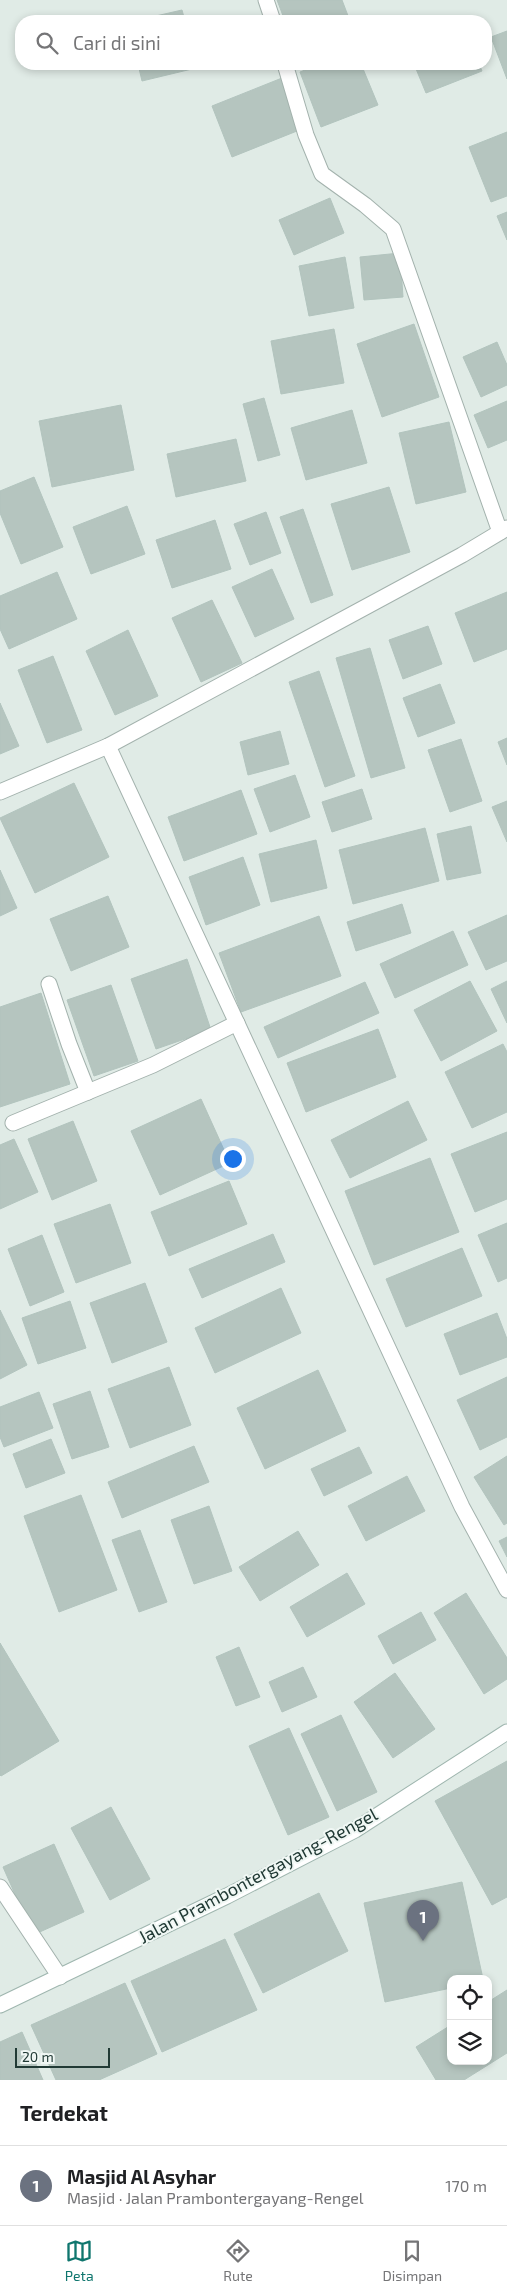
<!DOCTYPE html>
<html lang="id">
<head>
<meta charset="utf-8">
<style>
	:root { --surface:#fff; --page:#f2f2f2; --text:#202124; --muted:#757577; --line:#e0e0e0; --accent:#0f766e }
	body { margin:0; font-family:"Exo 2",sans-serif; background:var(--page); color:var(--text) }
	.controls { position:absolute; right:15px; bottom:15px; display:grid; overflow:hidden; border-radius:10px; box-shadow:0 2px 8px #0003 }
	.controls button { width:45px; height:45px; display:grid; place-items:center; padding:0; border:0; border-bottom:1px solid var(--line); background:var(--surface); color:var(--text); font:25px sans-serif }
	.scale { position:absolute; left:15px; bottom:12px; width:95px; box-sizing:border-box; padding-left:5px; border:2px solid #213a35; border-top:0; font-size:14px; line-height:18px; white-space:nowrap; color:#213a35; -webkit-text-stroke:4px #f0f7f4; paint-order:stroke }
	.you { position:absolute; left:232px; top:1158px; width:18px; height:18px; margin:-12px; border:4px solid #fff; border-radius:50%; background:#1a73e8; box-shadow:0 0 0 8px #1a73e833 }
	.badge { display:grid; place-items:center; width:32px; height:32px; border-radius:50%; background:var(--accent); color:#fff; font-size:16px; font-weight:700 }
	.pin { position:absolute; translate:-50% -41px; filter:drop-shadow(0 1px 2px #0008) }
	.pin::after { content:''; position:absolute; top:26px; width:18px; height:15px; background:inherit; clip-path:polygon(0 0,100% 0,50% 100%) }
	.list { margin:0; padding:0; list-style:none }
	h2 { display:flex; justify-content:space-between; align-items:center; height:65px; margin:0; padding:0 20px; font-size:21px }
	h2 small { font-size:16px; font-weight:400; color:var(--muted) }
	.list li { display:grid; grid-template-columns:32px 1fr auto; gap:15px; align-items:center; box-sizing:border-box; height:80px; padding:0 20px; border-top:1px solid var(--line) }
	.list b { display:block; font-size:19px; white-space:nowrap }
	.list p { margin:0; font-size:16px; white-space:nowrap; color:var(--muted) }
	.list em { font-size:16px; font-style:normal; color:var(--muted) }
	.icon { flex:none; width:28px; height:28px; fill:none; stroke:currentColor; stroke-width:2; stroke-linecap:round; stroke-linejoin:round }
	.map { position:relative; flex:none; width:507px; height:2080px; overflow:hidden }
	.search { position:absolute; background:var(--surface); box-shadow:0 2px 8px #0003; left:15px; right:15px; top:15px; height:55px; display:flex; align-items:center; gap:12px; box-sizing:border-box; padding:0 18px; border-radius:20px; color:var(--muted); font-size:19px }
	.sheet { height:145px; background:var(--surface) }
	nav { display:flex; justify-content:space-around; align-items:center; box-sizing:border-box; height:70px; border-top:1px solid var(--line); background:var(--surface); font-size:14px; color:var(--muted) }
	nav a { display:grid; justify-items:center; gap:2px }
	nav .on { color:var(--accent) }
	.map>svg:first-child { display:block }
	.building { fill:#b5c5bf; stroke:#b2c4be }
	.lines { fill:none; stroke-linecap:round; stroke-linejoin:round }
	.street-casing { stroke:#a3b2ad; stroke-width:17 }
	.secondary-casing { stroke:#9fb6af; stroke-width:17 }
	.street { stroke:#fff; stroke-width:15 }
	.secondary { stroke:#fff; stroke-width:15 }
	.labels { text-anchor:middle; stroke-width:4; stroke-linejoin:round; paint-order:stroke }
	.street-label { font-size:18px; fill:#213a35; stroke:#f0f7f4 }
</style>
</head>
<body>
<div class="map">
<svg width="507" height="2080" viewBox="0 0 507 2080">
	<rect width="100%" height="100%" fill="#e0ebe6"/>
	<g class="building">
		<path d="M277,0h65l8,21h-65z"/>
		<path d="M182,10l3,11h-51z"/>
		<path d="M507,31v48l-16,-42z"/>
		<path d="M138,64h57l1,4 -54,13z"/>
		<path d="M320,64h41l17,41 -57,22 -21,-55z"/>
		<path d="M414,64h65l3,7 -56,22z"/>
		<path d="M282,78l20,51 -70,28 -20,-51z"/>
		<path d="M507,132v64l-16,6 -22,-55z"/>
		<path d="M330,198l14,35 -50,22 -15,-35z"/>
		<path d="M507,212v28l-10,-24z"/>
		<path d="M400,253l3,44 -39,3 -4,-43z"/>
		<path d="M345,257l9,51 -45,8 -10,-50z"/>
		<path d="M414,324l25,73 -57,20 -25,-73z"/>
		<path d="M334,329l10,54 -63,11 -10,-53z"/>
		<path d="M497,342l10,23v20l-26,12 -18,-40z"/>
		<path d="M264,398l16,57 -22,6 -15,-57z"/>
		<path d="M507,401v39l-19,8 -14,-33z"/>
		<path d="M121,405l13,65 -82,17 -13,-66z"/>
		<path d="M352,410l15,53 -61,17 -15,-52z"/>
		<path d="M449,422l17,70 -50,12 -17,-71z"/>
		<path d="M236,439l10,42 -70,16 -9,-43z"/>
		<path d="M34,477l29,70 -42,17 -21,-51v-22z"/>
		<path d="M389,487l21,65 -58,18 -21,-66z"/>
		<path d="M127,506l18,48 -54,20 -18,-47z"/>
		<path d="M303,509l30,86 -22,8 -31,-86z"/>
		<path d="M266,512l15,41 -31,12 -16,-41z"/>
		<path d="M215,520l16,49 -59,19 -16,-48z"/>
		<path d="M272,569l22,50 -39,18 -23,-50z"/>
		<path d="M57,572l20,47 -68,30 -9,-20v-33z"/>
		<path d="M507,592v57l-33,13 -19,-49z"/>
		<path d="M212,600l30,63 -41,19 -29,-64z"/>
		<path d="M428,626l14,38 -39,15 -14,-39z"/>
		<path d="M128,630l30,66 -43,19 -29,-64z"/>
		<path d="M370,648l35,120 -34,10 -35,-120z"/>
		<path d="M53,656l29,74 -35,13 -29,-73z"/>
		<path d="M319,671l36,105 -30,11 -36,-105z"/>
		<path d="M440,684l15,39 -37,14 -15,-39z"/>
		<path d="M0,703l19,43 -19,8z"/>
		<path d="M280,731l9,33 -41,11 -8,-33z"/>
		<path d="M507,738v27l-9,-23z"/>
		<path d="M461,739l21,62 -32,11 -22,-62z"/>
		<path d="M295,775l15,42 -40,15 -16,-43z"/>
		<path d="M74,783l35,74 -74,36 -35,-75z"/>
		<path d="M362,789l10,30 -40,13 -10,-30z"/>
		<path d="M241,790l16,44 -73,27 -16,-44z"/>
		<path d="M507,801v41l-15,-35z"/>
		<path d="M471,826l10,47 -34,7 -10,-46z"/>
		<path d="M425,828l14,53 -86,23 -14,-54z"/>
		<path d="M316,840l11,48 -56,14 -12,-48z"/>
		<path d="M243,857l17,48 -54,20 -17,-48z"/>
		<path d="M0,870l17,38 -17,8z"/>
		<path d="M108,896l21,51 -58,24 -21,-52z"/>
		<path d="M402,904l9,29 -55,18 -9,-29z"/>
		<path d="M507,915v46l-21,9 -18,-38z"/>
		<path d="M319,916l22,60 -100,36 -22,-59z"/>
		<path d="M453,931l15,34 -73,33 -15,-34z"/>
		<path d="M187,959l24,71 -55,19 -25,-70z"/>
		<path d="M470,981l27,50 -56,30 -27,-51z"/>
		<path d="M507,981v42l-16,-34z"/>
		<path d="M365,982l14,31 -101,45 -14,-31z"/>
		<path d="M111,985l27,76 -44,15 -27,-76z"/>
		<path d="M41,993l29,91 -70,23v-100z"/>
		<path d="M378,1029l18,48 -90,35 -19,-49z"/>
		<path d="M503,1044l4,8v60l-35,16 -27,-56z"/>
		<path d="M201,1099l29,64 -70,32 -29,-64z"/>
		<path d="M408,1101l19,39 -77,38 -19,-38z"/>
		<path d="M73,1121l24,60 -45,19 -24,-61z"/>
		<path d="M507,1132v67l-32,13 -24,-58z"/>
		<path d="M14,1139l24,53 -38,17v-64z"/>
		<path d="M430,1158l29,74 -85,33 -29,-74z"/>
		<path d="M229,1181l18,43 -78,32 -18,-44z"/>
		<path d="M110,1204l21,59 -55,20 -22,-59z"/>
		<path d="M507,1223v55l-9,4 -20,-47z"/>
		<path d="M273,1234l12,28 -83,36 -13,-29z"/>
		<path d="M42,1235l22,57 -34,14 -22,-57z"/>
		<path d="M462,1248l20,48 -76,31 -20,-48z"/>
		<path d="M145,1283l22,59 -55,21 -22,-60z"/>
		<path d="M281,1288l20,45 -86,40 -20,-45z"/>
		<path d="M70,1301l16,47 -48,16 -16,-46z"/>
		<path d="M0,1310l27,55 -27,14z"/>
		<path d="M497,1313l10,26v18l-47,18 -16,-41z"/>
		<path d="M169,1367l22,58 -61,23 -22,-59z"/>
		<path d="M318,1370l28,61 -81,38 -28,-61z"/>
		<path d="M507,1377v60l-27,13 -23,-50z"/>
		<path d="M90,1391l19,56 -37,12 -19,-55z"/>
		<path d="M39,1392l14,36 -49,19 -4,-10v-30z"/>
		<path d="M51,1439l14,34 -39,15 -13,-34z"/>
		<path d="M194,1446l15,36 -87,36 -14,-36z"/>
		<path d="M359,1447l13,26 -48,23 -13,-27z"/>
		<path d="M507,1456v67l-3,2 -30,-48z"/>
		<path d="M407,1476l18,35 -59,30 -18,-35z"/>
		<path d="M81,1495l36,95 -58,22 -35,-96z"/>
		<path d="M209,1506l23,65 -38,13 -23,-64z"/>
		<path d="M140,1530l27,72 -28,10 -27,-72z"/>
		<path d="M298,1531l21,34 -59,36 -21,-34z"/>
		<path d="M507,1537v20l-8,-16z"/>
		<path d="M347,1573l18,31 -58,33 -17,-30z"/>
		<path d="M466,1593l41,65v21l-23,15 -50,-81z"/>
		<path d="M421,1612l15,28 -43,24 -15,-28z"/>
		<path d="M0,1643l59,98 -58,35 -1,-1z"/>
		<path d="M239,1647l21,50 -24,9 -20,-49z"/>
		<path d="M303,1667l14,30 -35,15 -13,-30z"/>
		<path d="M395,1673l40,56 -42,29 -39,-56z"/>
		<path d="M341,1715l36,77 -40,19 -36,-77z"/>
		<path d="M289,1728l40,89 -41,18 -39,-89z"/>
		<path d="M507,1761v136l-15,8 -57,-104z"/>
		<path d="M111,1807l39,72 -40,21 -39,-72z"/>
		<path d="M54,1844l30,68 -51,23 -30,-68z"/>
		<path d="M462,1882l21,97h-32v9l-66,14 -21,-99z"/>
		<path d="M319,1893l29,58 -85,42 -29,-59z"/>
		<path d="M225,1939l32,71 -95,42 -31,-71z"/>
		<path d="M125,1983l32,71 -58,26h-43l-25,-55z"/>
		<path d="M507,1990v63l-43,27h-28l-20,-33 35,-22v36h37v-59z"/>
		<path d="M22,2032l21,48h-43v-38z"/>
	</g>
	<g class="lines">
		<defs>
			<g id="street">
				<path d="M266,0l7,21"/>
				<path d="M285,64l21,71 16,39 43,31 28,24 107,303"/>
				<path d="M108,746l354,761 45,83"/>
				<path d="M0,792l108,-46 354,-191 45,-27"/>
				<path d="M49,984l20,60 19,48"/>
				<path d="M13,1123l140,-58 84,-42"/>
				<path d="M0,1887l60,90"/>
			</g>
			<path id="secondary" d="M0,2005l227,-109 128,-66 152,-98"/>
		</defs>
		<use href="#street" class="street-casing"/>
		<use href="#secondary" class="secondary-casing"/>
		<use href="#street" class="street"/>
		<use href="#secondary" class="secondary"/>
	</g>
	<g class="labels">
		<g class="street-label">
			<text transform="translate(258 1876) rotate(-28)" y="6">Jalan Prambontergayang-Rengel</text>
		</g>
	</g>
</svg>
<div class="controls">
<button><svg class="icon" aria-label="locate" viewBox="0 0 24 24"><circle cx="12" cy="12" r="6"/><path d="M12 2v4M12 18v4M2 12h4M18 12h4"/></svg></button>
<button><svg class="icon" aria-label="layers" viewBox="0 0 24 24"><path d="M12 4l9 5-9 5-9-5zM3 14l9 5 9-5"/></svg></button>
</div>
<div class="scale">20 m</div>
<div class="you"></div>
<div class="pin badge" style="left:423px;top:1941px;background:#6b7280">1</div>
<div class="search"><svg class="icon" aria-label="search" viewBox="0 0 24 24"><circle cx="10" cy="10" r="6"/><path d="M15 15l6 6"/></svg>Cari di sini</div>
</div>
<section class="sheet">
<h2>Terdekat<small></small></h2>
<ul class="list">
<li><span class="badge" style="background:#6b7280">1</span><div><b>Masjid Al Asyhar</b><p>Masjid · Jalan Prambontergayang-Rengel</p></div><em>170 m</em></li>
</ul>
</section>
<nav>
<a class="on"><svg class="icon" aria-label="map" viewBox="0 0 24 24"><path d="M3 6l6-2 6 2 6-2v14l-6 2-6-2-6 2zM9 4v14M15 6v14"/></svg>Peta</a>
<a><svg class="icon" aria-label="directions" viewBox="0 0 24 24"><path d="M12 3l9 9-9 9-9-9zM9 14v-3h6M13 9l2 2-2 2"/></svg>Rute</a>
<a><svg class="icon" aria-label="saved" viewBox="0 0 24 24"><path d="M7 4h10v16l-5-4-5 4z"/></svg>Disimpan</a>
</nav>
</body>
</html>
